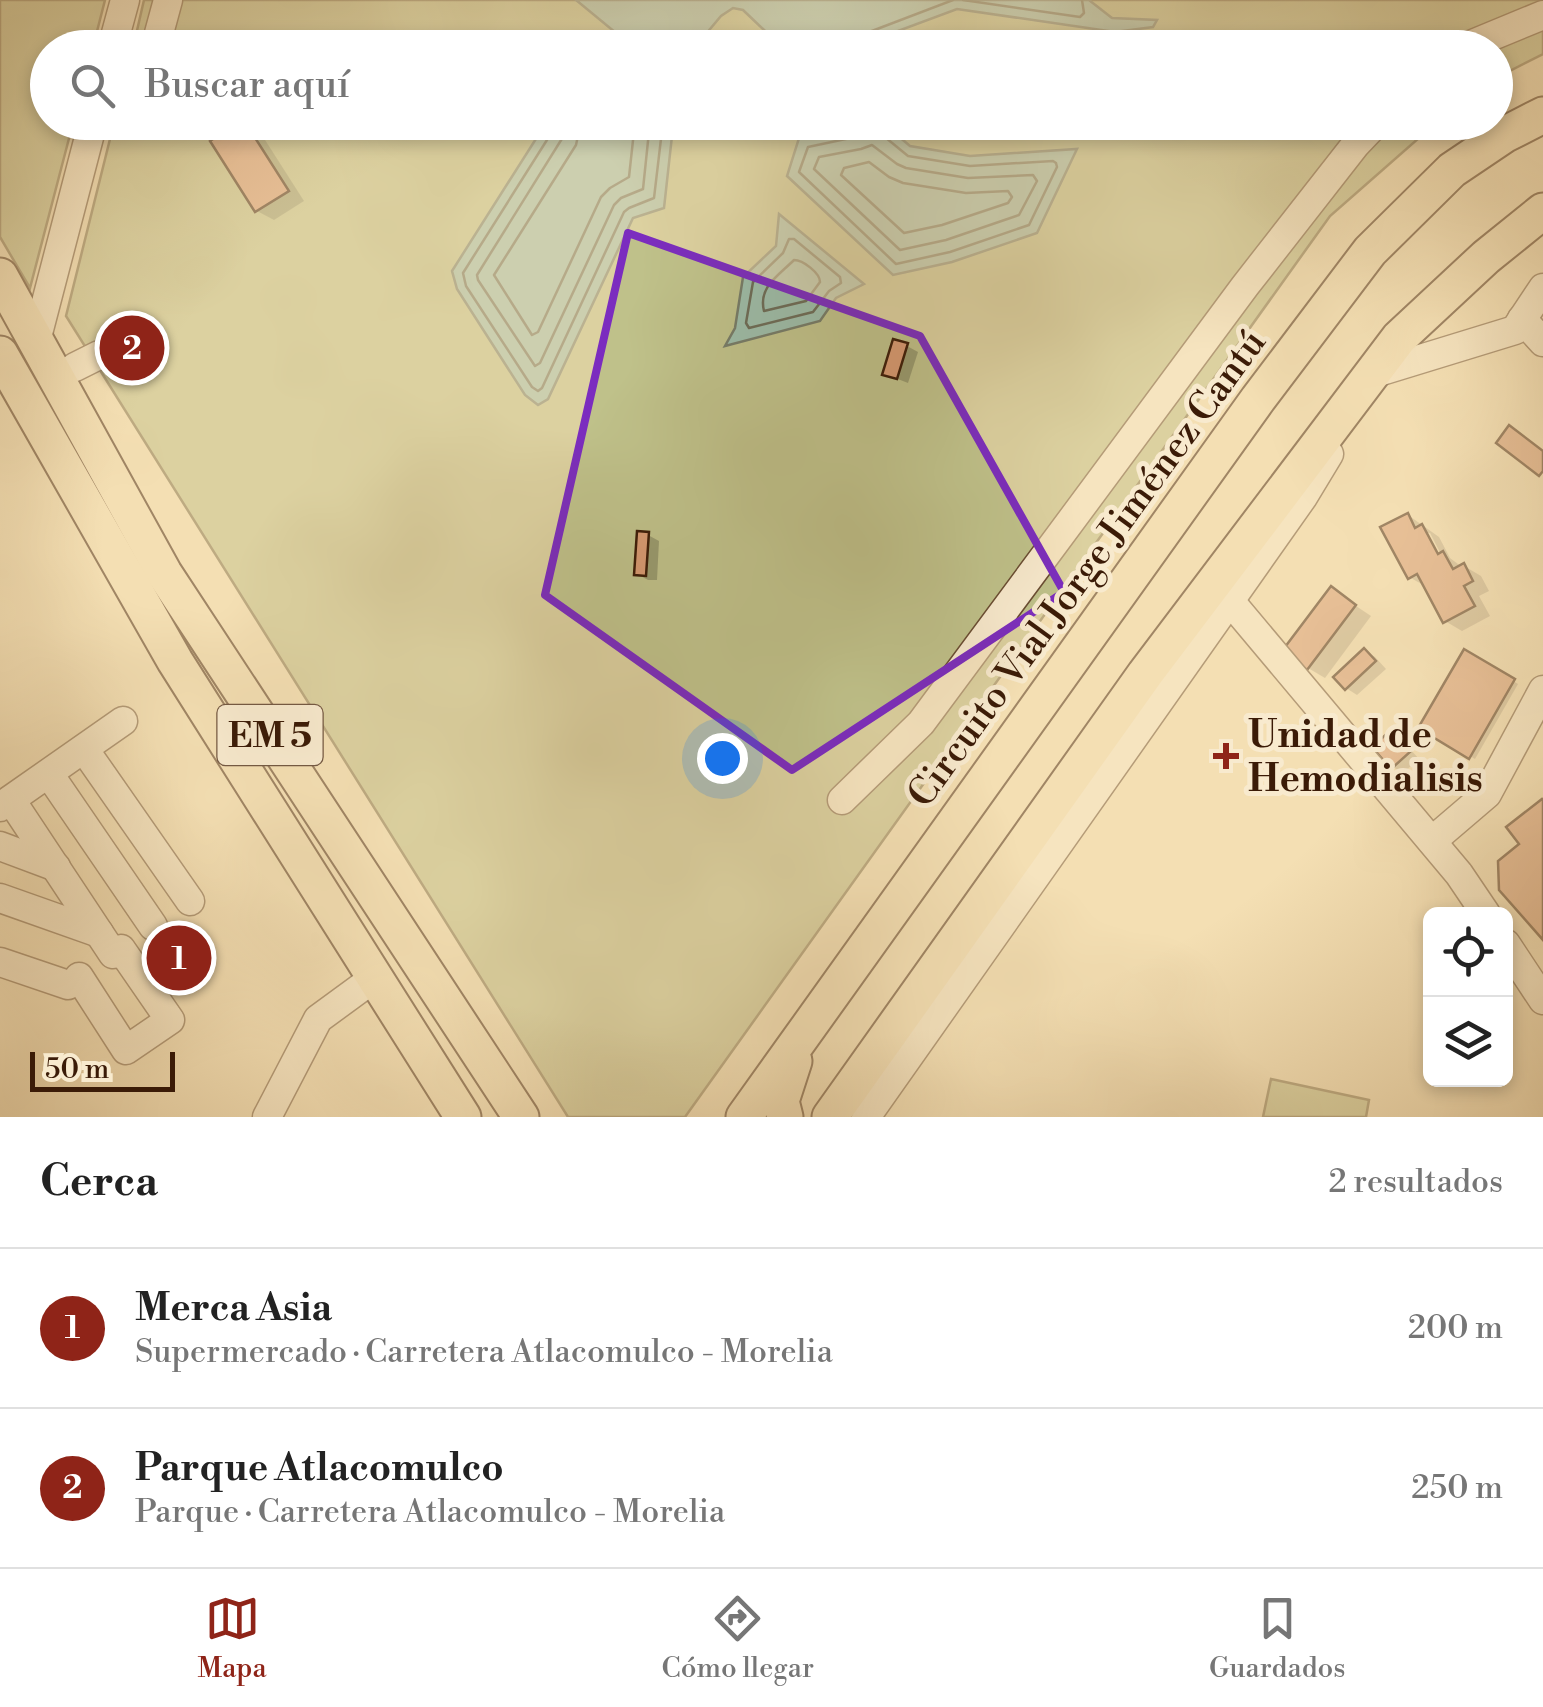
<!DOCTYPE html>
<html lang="es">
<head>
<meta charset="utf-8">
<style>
	:root { --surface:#fff; --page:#f2f2f2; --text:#222; --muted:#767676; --line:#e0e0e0; --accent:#8f2418 }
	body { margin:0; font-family:"Libre Bodoni",serif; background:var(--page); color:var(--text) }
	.controls { position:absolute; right:30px; bottom:30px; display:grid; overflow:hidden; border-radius:15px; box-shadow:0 5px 15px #0003 }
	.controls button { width:90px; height:90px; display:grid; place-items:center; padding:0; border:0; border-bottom:2px solid var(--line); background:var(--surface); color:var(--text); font:50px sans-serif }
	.scale { position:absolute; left:30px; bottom:25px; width:145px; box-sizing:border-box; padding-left:10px; border:5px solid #3b1b07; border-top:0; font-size:28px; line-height:35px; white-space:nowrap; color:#3b1b07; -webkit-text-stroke:8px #f8eace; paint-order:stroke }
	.you { position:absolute; left:722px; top:758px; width:35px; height:35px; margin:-25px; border:8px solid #fff; border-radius:50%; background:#1a73e8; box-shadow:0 0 0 15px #1a73e833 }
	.badge { display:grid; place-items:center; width:65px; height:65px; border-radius:50%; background:var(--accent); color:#fff; font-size:32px; font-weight:700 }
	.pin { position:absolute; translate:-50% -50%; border:5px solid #fff; box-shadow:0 2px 10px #0006 }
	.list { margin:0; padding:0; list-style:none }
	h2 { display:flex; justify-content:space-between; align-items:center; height:130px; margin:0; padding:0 40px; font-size:42px }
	h2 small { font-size:32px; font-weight:400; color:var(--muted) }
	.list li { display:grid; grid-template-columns:65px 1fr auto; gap:30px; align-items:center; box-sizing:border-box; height:160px; padding:0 40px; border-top:2px solid var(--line) }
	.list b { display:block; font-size:38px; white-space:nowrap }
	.list p { margin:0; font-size:32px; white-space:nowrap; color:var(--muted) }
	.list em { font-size:32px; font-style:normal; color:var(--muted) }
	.icon { flex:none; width:55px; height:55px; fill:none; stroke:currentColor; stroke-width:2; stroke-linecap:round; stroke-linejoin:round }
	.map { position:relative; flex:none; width:1543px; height:1117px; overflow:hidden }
	.search { position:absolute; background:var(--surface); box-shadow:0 5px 15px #0003; left:30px; right:30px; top:30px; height:110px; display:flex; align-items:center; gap:25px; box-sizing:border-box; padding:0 35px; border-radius:55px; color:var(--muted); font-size:38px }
	.sheet { height:450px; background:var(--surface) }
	nav { display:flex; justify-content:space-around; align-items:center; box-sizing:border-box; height:140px; border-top:2px solid var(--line); background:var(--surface); font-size:28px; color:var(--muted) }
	nav a { display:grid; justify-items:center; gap:5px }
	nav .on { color:var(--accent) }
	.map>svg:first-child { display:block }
	.green { fill:#bfc18a; stroke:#7d6e48; stroke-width:2.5 }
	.water { fill:#9cbdaa; stroke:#757c69; stroke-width:2.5 }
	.shadow { fill:#0003; fill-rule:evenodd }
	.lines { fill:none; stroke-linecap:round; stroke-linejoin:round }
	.shore { stroke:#6c6c58; stroke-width:2.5 }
	.building { fill:#d89a73; stroke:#3b1b07; stroke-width:2.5 }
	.minor-casing { stroke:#694c32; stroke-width:31 }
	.major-casing { stroke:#3b1b07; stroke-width:39 }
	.minor { stroke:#f8eace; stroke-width:28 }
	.major { stroke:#f4dfb3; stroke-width:35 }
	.marked { fill:none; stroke:#7b2cbf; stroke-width:8; stroke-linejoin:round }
	.poi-dot { fill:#8f2418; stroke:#f8eace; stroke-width:4 }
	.labels { text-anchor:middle; stroke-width:10; stroke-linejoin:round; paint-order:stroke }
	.shield { fill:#f8eace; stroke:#745943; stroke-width:2.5 }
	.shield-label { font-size:35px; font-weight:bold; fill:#3b1b07 }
	.street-label { font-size:38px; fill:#3b1b07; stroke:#f8eace }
	.poi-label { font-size:38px; font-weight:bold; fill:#3b1b07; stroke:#f8eace; text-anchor:start }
</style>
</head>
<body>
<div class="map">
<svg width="1543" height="1117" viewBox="0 0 1543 1117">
	<rect width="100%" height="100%" fill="#f4dfb3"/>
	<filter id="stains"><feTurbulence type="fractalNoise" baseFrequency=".002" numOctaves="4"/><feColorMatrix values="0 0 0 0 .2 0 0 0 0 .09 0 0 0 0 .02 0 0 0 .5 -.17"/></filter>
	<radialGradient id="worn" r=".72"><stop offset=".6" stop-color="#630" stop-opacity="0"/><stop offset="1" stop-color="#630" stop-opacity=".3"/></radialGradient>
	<g class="green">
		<path d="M0,0h105l-12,47 -45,1v74l25,1 -43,165 -30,-51z"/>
		<path d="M144,0h1399v54l-47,24v-30h-1363z"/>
		<path d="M114,123h1322l-106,93 -645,901h-117l-502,-801z"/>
		<path d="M1271,1079l98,21 -3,17h-103z"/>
	</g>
	<g class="water">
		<path d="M576,0h513l23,18 45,2 -4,7 -38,5 -158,-23 -102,38 -72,1 -40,-38 -10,-2 -12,8 -26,31h-62z"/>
		<path d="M669,123l4,4 -9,81 -31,10 -85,181 -10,6 -13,-10 -68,-106 -5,-18 94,-148z"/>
		<path d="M883,123l27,23 60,10 107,-7 -40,84 -85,29 -59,13 -106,-99 12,-38z"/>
		<path d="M779,214l85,70 -28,14 -16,23 -95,25 10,-18 8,-51 33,-31z"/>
	</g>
	<g class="shadow">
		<path d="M244,122l16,10 44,69 -30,19 -17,-9z"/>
		<path d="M907,346l11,6 -10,31 -23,-9z"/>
		<path d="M1408,515l31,22 11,21 12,9 2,-1 17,10 8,15 -10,5 11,20 -28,15 -17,-10 -18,-34 -18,-10zM1424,533h6l16,31 -5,2z"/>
		<path d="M648,535l11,6 -2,39h-9l-11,-6z"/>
		<path d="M1332,590l39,26 -46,62 -17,-10z"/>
		<path d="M1365,651l10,6 11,12 -29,26 -11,-7z"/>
		<path d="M1465,652l53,32 -43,75 -54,-32z"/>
		<path d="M1391,733l11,7 17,19 -16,14 -10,-6z"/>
	</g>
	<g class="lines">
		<g class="shore">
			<path d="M963,0l117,17 4,-4 -2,-13"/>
			<path d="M857,48l1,-9 6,-5 89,-34"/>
			<path d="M553,122l-1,10 -89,141 3,13 66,101 6,4 4,-3 82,-176 5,-4 25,-10 9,-76"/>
			<path d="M566,122l-3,15 -86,138 1,5 57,86 5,-3 74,-158 7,-7 22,-9 7,-67"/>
			<path d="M581,122l-5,23 -82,130 38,60 6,-3 63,-135 9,-9 19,-11 6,-55"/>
			<path d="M867,122l-1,8 -6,6 -52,11 -9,25 97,92 54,-12 79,-27 28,-58 -1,-4 -3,-2 -83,5 -62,-10 -28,-23 -2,-11"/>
			<path d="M872,145l25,19 9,4 62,10 65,-3 4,6 -18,34 -73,25 -46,10 -86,-81 5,-12 42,-8z"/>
			<path d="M869,162l20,15 14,6 63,10 42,-2 4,6 -4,6 -66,22 -38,8 -63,-58 3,-7z"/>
			<path d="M789,239h5l46,38 1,6 -12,8 -16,21 -64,16 -3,-5 7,-41 30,-29z"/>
			<path d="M794,260c9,0 26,13 26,22l-14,19 -42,10c-6,-24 14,-35 30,-51z"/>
		</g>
	</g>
	<g class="building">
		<path d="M239,122h6l44,69 -34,21 -45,-71z"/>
		<path d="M893,339l15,4 -11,36 -15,-4z"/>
		<path d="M1509,425l34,26v20l-4,5 -43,-33z"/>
		<path d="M1408,513l7,15 7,-4 16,30 5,-3 10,18 11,-6 9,18 -9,5 11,20 -32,17 -26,-49 -9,5 -28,-52z"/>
		<path d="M637,531l12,1 -3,44 -12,-1z"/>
		<path d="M1331,586l25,19 -49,65 -25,-19z"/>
		<path d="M1364,648l12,13 -31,29 -12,-13z"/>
		<path d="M1464,649l51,30 -46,80 -51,-31z"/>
		<path d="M1391,730l19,22 -19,17 -19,-22z"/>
		<path d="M1542,799l1,1v140l-44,-50 -1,-29 21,-17 -13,-17z"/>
	</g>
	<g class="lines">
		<defs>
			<g id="minor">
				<path d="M112,48l13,-48"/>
				<path d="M155,48l13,-48"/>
				<path d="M1463,48l80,-33"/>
				<path d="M1522,319l21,23"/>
				<path d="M36,341l57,-219"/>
				<path d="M75,367l24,-12"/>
				<path d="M1378,372l137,-42 28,-42"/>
				<path d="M1230,601l229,273 27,40"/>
				<path d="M84,749l106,152"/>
				<path d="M49,774l104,152"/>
				<path d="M11,800l102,154"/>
				<path d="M842,800l79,-77 324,-437 111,-142 21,-22"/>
				<path d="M0,807l123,-86"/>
				<path d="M1432,841l55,-47 56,-104"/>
				<path d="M0,846l56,21"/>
				<path d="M0,898l99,35"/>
				<path d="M1506,944l37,56"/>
				<path d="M0,962l68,23"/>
				<path d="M79,977l47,73 44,-30 -49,-71"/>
				<path d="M267,1117l51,-98 56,-41"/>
				<path d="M866,1117l437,-620 26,-43"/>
			</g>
			<g id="major">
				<path d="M0,276l164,297 357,544"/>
				<path d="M0,354l175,307 288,456"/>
				<path d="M744,1117l514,-718 112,-148 82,-81 52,-35 39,-20"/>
				<path d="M785,1117l-4,-16 13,-40"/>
				<path d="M830,1117l315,-443 254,-336 87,-81 57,-46"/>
			</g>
		</defs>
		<use href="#minor" class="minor-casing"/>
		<use href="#major" class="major-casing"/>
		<use href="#minor" class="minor"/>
		<use href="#major" class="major"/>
	</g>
	<path d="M0 0H1543V1117H0ZM628,233l292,103 144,256 -272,178 -247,-175z" fill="#f4dfb3" fill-opacity=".55" fill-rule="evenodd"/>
	<path class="marked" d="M628,233l292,103 144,256 -272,178 -247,-175z"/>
	<path class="poi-dot" d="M1221 741h10v10h10v10h-10v10h-10v-10h-10v-10h10z"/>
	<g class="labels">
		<rect class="shield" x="217.5" y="705" width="105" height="60" rx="8"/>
		<g class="shield-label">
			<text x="270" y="747">EM 5</text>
		</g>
		<g class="street-label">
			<text transform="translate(1086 568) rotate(-54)" y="13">Circuito Vial Jorge Jiménez Cantú</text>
		</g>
		<g class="poi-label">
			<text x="1248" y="747">Unidad de<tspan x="1248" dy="44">Hemodialisis</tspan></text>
		</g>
	</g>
	<rect width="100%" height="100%" filter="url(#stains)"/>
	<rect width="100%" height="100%" fill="url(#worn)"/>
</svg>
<div class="controls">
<button><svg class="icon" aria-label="locate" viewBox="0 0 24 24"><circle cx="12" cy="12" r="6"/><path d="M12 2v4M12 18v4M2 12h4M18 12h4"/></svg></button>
<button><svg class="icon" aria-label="layers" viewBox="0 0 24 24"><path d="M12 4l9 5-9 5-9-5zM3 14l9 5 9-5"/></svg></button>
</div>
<div class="scale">50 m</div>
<div class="you"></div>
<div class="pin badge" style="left:179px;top:958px">1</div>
<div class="pin badge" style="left:132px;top:348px">2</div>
<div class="search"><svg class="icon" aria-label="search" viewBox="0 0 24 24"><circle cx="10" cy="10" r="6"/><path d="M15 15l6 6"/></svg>Buscar aquí</div>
</div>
<section class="sheet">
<h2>Cerca<small>2 resultados</small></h2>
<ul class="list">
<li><span class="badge">1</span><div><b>Merca Asia</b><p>Supermercado · Carretera Atlacomulco - Morelia</p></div><em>200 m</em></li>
<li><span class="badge">2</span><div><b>Parque Atlacomulco</b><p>Parque · Carretera Atlacomulco - Morelia</p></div><em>250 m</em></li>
</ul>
</section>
<nav>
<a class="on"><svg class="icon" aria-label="map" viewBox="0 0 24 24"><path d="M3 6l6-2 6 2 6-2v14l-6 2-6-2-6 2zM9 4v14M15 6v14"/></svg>Mapa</a>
<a><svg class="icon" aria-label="directions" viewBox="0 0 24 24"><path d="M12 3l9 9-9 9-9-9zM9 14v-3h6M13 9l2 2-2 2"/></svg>Cómo llegar</a>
<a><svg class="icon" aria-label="saved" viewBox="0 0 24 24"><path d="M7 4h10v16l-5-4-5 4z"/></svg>Guardados</a>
</nav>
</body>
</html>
